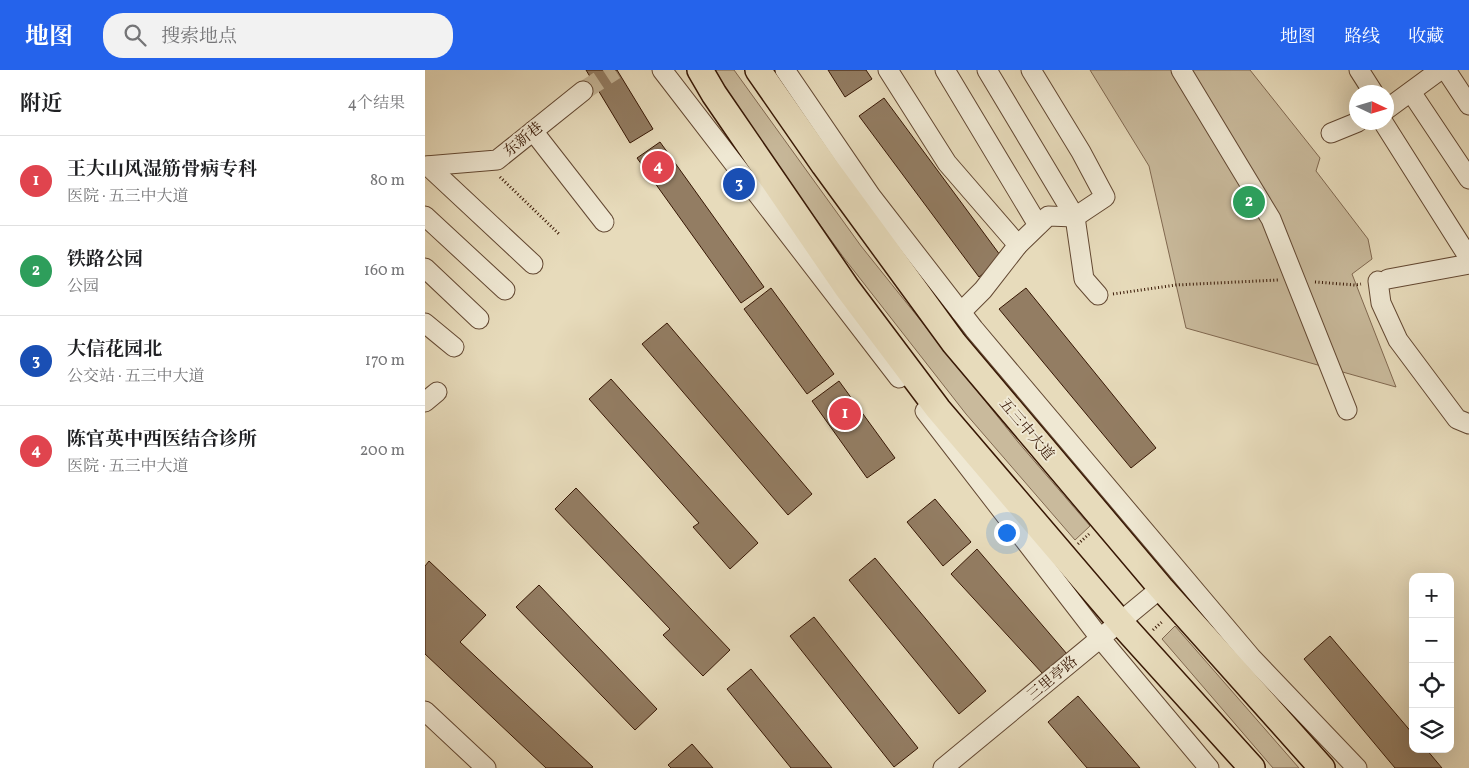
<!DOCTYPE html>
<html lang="zh">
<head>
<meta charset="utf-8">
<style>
	:root { --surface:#fff; --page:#f2f2f2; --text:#202124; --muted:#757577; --line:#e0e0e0; --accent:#2563eb }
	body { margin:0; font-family:Vollkorn,"Noto Serif SC",serif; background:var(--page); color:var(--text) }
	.controls { position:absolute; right:15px; bottom:15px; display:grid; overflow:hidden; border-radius:10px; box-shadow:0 5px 20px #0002 }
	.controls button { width:45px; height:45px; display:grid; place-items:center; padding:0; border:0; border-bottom:1px solid var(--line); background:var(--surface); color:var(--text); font:25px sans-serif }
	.compass { position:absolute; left:924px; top:15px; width:45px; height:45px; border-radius:50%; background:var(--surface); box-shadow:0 5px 20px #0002; rotate:94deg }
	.you { position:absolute; left:581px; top:462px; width:18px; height:18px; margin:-12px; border:4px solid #fff; border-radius:50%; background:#1a73e8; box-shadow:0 0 0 8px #1a73e833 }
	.badge { display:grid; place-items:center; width:32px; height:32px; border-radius:50%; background:var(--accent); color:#fff; font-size:16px; font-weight:700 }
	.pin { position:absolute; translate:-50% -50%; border:2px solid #fff; box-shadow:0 1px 5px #0006 }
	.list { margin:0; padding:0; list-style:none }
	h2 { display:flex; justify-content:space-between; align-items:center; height:65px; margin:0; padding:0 20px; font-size:21px }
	h2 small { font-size:16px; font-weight:400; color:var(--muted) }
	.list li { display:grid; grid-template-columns:32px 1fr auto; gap:15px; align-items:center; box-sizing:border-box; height:90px; padding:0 20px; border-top:1px solid var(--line) }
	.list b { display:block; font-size:19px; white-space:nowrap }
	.list p { margin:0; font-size:16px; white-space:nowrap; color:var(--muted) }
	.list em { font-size:16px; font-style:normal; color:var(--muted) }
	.icon { flex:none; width:28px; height:28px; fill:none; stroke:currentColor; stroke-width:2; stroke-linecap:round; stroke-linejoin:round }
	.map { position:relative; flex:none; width:1044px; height:698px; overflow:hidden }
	header { display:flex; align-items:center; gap:30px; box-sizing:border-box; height:70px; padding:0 25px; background:var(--accent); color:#fff }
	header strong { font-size:24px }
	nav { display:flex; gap:28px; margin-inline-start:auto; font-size:18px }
	.search { width:350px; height:45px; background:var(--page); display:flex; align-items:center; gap:12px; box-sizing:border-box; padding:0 18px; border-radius:20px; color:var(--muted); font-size:19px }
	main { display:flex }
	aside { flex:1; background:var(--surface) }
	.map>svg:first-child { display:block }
	.green { fill:#c9ba9c; stroke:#806850 }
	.building { fill:#937d63; stroke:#371704 }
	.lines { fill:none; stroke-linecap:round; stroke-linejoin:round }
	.minor-tunnel { stroke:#c4b496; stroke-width:19; stroke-dasharray:19 9; stroke-linecap:butt }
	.minor-casing { stroke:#634832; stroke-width:21 }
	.major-casing { stroke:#371704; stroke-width:28 }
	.path { stroke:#371704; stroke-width:3; stroke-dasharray:1 2.5; stroke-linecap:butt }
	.minor { stroke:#efe8d3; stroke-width:19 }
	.major { stroke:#e7dbbb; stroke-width:25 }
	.labels { text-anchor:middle; stroke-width:4; stroke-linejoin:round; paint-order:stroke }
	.street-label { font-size:15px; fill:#371704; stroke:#efe8d3 }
</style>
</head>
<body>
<header>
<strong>地图</strong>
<div class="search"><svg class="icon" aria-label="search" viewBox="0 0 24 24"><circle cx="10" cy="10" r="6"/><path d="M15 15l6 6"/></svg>搜索地点</div>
<nav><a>地图</a><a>路线</a><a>收藏</a></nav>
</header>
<main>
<aside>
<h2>附近<small>4个结果</small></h2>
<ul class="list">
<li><span class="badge" style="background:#e0444e">1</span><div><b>王大山风湿筋骨病专科</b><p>医院 · 五三中大道</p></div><em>80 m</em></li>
<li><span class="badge" style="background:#2e9e5b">2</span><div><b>铁路公园</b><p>公园</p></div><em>160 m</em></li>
<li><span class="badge" style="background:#1a4fb4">3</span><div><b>大信花园北</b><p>公交站 · 五三中大道</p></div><em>170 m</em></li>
<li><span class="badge" style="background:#e0444e">4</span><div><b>陈官英中西医结合诊所</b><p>医院 · 五三中大道</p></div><em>200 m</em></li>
</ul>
</aside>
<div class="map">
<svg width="1044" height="698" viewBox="0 0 1044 698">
	<rect width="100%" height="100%" fill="#e7dbbb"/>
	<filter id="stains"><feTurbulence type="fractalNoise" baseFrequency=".004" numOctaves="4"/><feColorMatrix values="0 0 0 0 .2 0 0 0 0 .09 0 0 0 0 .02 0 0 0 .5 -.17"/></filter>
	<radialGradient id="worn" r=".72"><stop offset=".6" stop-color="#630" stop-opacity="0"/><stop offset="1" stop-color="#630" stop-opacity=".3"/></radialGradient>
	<g class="green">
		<path d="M287,0h22l127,176 157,196 72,84 -15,14 -109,-126 -122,-156 -111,-154z"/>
		<path d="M665,0h160l70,88 -4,13 52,68 4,20 -20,15 44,113 -210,-59 -37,-162z"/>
		<path d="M750,556l124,142h-26l-111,-129z"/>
	</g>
	<g class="building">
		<path d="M161,0h31l36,59 -23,14z"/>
		<path d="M403,0h38l6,9 -27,18z"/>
		<path d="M459,28l119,161 -24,18 -120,-161z"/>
		<path d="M235,72l104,145 -23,16 -104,-145z"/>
		<path d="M346,218l63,86 -27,20 -63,-85z"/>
		<path d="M601,218l130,160 -25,20 -132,-159z"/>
		<path d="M242,253l145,171 -24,21 -146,-171z"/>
		<path d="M186,309l147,164 -28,26 -37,-42 6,-4 -110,-124z"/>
		<path d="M414,311l56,77 -28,20 -55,-77z"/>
		<path d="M151,418l154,162 -27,26 -40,-41 7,-6 -115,-120z"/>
		<path d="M510,429l36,43 -28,24 -36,-44z"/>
		<path d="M552,479l90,105 -24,20 -92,-100z"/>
		<path d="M450,488l111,133 -27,23 -110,-134z"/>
		<path d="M4,491l57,54 -26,27 133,125 -2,1h-45l-121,-114v-88z"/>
		<path d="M114,515l118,124 -22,21 -119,-123z"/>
		<path d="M389,547l104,131 -24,19 -104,-131z"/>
		<path d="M905,566l83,98v15h13l16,19h-47l-91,-109z"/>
		<path d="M326,599l81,99h-41l-64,-79z"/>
		<path d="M653,626l62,72h-53l-39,-46z"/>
		<path d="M267,674l21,24h-42l-3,-3z"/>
	</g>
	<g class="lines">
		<path class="minor-tunnel" d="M158,21l32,-21"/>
		<defs>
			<g id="minor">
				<path d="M237,0l237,308"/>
				<path d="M360,0l86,126 103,133 277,328 106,111"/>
				<path d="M463,0l59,93 71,82"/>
				<path d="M520,0l93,155"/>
				<path d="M562,0l88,147 9,62 14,16"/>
				<path d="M756,0l90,149 76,191"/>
				<path d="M934,0l14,22"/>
				<path d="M1021,0l23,35"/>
				<path d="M986,22l58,87"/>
				<path d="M962,39l53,-39"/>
				<path d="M958,52l86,136"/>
				<path d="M108,61l71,91"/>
				<path d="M906,63l27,-11"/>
				<path d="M0,96l72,-6 86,-69"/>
				<path d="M3,96l105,98"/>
				<path d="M0,146l80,74"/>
				<path d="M0,198l54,51"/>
				<path d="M963,209l81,-15"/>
				<path d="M953,211l3,22 17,37 59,79 12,5"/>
				<path d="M536,242l22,-22 35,-45 30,-29 27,1 30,-20 -24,-45 -50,-82"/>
				<path d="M0,253l29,24"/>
				<path d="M0,332l12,-10"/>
				<path d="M500,341l175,227 109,130"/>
				<path d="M0,641l61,57"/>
				<path d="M518,698l218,-180"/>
			</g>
			<g id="major">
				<path d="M275,0l14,24 133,194 91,121 182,213 132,146"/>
				<path d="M333,0l66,95 130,178 207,245 161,180"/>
			</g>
		</defs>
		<use href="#minor" class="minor-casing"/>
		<use href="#major" class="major-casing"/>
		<g class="path">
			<path d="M75,107l59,57"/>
			<path d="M890,212l40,3 6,-1"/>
			<path d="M688,224l63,-9 102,-5"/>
			<path d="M653,474l11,-10"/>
			<path d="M728,560l10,-9"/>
		</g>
		<use href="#minor" class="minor"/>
		<use href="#major" class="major"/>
	</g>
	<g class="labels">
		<g class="street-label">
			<text transform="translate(98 69) rotate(-39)" y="5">东新巷</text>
			<text transform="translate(602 359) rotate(50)" y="5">五三中大道</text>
			<text transform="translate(627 608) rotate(-40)" y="5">三里亭路</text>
		</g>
	</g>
	<rect width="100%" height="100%" filter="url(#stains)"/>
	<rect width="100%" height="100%" fill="url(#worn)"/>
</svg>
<div class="controls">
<button>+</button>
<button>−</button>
<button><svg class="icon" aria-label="locate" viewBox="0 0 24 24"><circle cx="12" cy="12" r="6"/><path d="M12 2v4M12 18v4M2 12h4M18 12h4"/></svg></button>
<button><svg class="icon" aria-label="layers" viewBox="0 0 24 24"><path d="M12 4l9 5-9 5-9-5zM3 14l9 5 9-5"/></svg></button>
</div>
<svg class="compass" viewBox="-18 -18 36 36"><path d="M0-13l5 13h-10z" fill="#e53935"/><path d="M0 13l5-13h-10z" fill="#757577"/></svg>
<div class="you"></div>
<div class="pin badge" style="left:420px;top:344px;background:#e0444e">1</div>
<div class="pin badge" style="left:824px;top:132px;background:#2e9e5b">2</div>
<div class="pin badge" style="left:314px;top:114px;background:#1a4fb4">3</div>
<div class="pin badge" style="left:233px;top:97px;background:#e0444e">4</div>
</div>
</main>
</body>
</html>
